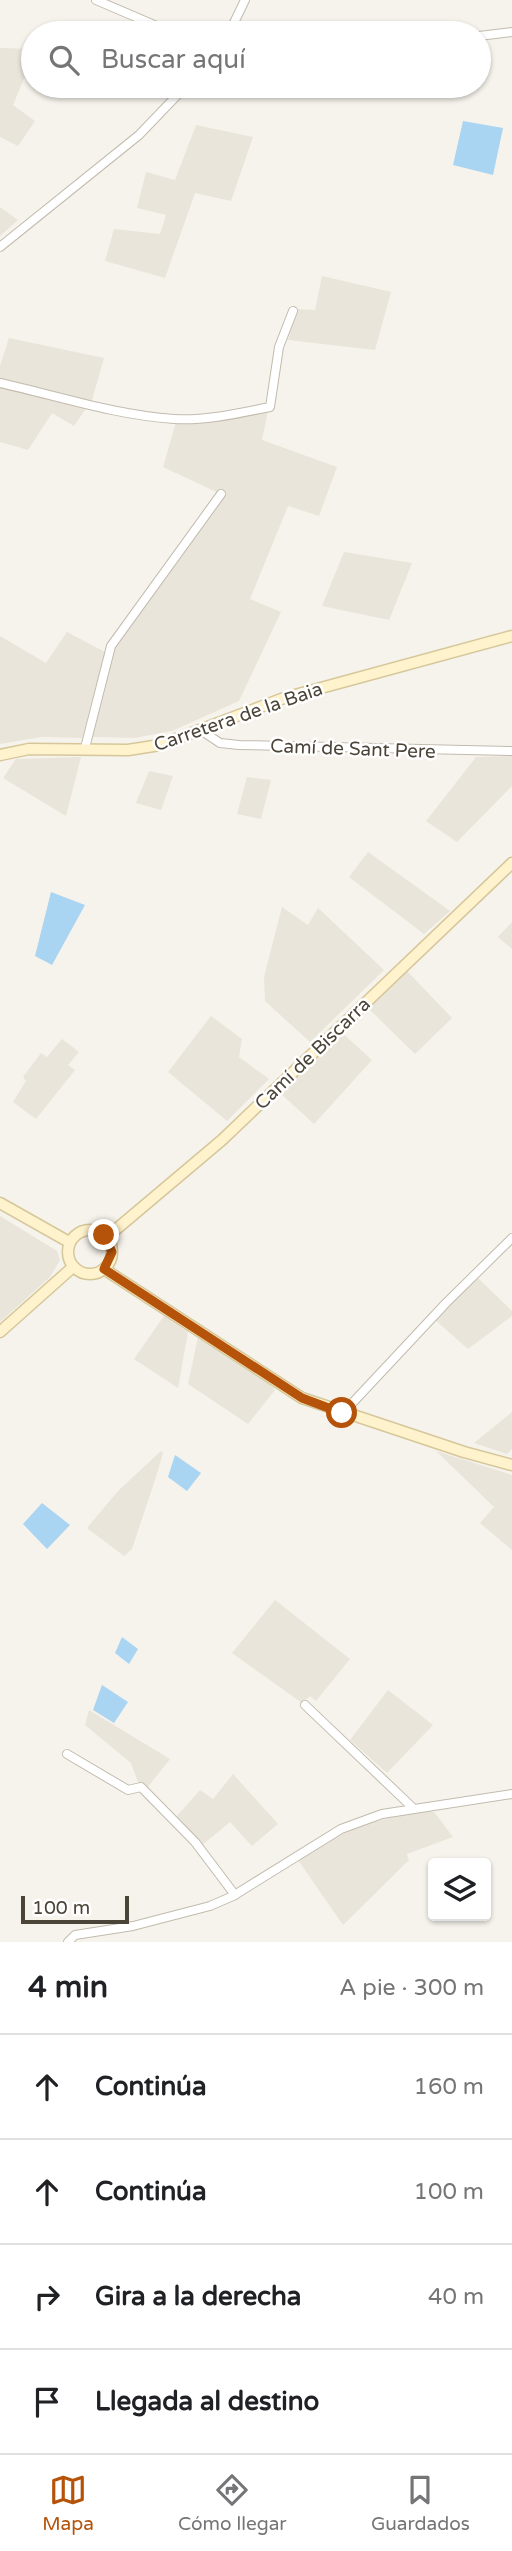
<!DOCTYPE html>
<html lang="es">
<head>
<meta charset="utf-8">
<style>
	:root { --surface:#fff; --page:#f6f6f6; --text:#202124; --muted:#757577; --line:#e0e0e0; --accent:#b45309 }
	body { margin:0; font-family:"Varela Round",sans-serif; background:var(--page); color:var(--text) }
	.controls { position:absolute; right:21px; bottom:21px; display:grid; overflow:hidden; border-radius:7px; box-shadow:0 2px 5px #0004 }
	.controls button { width:63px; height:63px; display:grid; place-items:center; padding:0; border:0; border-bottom:2px solid var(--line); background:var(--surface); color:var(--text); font:35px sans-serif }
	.scale { position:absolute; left:21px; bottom:18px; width:108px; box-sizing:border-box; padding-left:7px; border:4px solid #4b4439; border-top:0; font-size:19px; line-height:24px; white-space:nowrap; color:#4b4439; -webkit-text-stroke:5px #fff; paint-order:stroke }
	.stop { position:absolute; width:21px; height:21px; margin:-16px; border:5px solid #b45309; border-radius:50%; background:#fff }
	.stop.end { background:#b45309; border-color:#fff; box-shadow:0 2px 7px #0008 }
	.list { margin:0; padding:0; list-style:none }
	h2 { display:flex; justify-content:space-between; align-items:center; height:91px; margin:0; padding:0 28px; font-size:30px }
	h2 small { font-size:23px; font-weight:400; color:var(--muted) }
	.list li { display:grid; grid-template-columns:46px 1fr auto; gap:21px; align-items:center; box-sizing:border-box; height:105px; padding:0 28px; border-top:2px solid var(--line) }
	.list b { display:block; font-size:26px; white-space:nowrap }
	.list em { font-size:23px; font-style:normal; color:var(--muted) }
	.icon { flex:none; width:38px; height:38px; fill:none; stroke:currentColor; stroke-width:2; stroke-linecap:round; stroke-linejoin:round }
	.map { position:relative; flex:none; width:512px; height:1942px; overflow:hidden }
	.search { position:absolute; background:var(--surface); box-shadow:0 2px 5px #0004; left:21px; right:21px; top:21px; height:77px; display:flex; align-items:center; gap:18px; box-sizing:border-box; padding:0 24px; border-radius:38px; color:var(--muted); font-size:26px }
	.sheet { height:511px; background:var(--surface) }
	nav { display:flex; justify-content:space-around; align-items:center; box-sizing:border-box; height:98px; border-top:2px solid var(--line); background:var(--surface); font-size:19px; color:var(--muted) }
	nav a { display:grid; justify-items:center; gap:4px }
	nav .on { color:var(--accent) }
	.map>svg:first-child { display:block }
	.residential { fill:#eae5da }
	.water { fill:#a9d4f2 }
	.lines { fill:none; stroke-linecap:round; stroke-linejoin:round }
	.street-casing { stroke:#c2bbae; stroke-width:10 }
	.secondary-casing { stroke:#d6c79b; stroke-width:13 }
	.street { stroke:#fff; stroke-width:8 }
	.secondary { stroke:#fff3cd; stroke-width:10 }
	.route { stroke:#b45309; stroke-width:9 }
	.labels { text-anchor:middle; stroke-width:5; stroke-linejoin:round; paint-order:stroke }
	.street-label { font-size:19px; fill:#4b4439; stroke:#fff }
</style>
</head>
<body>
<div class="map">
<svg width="512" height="1942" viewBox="0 0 512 1942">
	<rect width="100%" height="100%" fill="#f6f3ec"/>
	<g class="residential">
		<path d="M0,48l33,1v8l-20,48 22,16 -17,25 -18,-9z"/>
		<path d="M196,125l57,12 -22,64 -36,-8 -30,85 -60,-17 9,-32 46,5 6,-19 -29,-7 9,-36 29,8z"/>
		<path d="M0,207l18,13 -18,16z"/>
		<path d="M322,276l69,16 -16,58 -87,-10 9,-31 18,1z"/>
		<path d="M9,338l95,20 -12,42 -18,26 -22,-13 -24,37 -28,-8v-76z"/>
		<path d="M268,411l-6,29 75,27 -18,49 -31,-10 -38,93 31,13 -42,89 -67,30 -37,7 -45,-1 24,-87 111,-154 -62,-29 13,-45z"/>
		<path d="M344,552l68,11 -23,57 -67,-14z"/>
		<path d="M67,632l38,20 -23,86 -40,-1 -42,7v-108l46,27z"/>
		<path d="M512,756v30l-55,56 -31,-21 50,-64z"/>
		<path d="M81,757l-15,59 -63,-38 13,-19z"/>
		<path d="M149,771l24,5 -12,34 -25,-7z"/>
		<path d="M247,777l24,3 -10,39 -24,-5z"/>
		<path d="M368,852l82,59 -26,23 -75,-57z"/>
		<path d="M282,907l26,18 10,-17 66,62 -74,72 -45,-41 -1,-24z"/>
		<path d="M512,922v27l-14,-12z"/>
		<path d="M406,970l46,48 -37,36 -48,-47z"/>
		<path d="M211,1016l31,23 -3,18 30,22 -42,42 -59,-49z"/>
		<path d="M341,1032l31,28 -58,64 -36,-33z"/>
		<path d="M62,1039l17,13 -11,13 7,5 -39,49 -23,-17 13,-21 -3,-4 18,-24 6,4z"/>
		<path d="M0,1216l57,35 3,9 -10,17 -50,45z"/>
		<path d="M478,1278l34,33v5l-44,33 -34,-30z"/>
		<path d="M164,1316l24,16 -10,56 -44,-29z"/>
		<path d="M198,1337l71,45 6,8 -27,34 -60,-40z"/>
		<path d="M512,1412v37l-5,5 -33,-11z"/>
		<path d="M161,1451l2,2 -7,24 -24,72 -8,7 -37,-28 31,-37z"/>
		<path d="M436,1451l76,24v75l-32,-27 14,-16z"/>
		<path d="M275,1600l75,59 -34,42 -6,-5 -8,7 -70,-50z"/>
		<path d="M388,1690l45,35 -46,48 -37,-33z"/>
		<path d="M89,1710l81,49 -23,29 -9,-6 -7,-19 -46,-38z"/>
		<path d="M233,1774l45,50 -26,22 -22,-24 -29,24 -26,-28 25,-28 13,9z"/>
		<path d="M412,1812h22l19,25 -46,17 2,6 -66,65 -45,-65 28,-18 37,-17z"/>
	</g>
	<g class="water">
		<path d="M463,121l40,7 -10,47 -40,-10z"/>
		<path d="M51,892l34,13 -33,60 -17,-9z"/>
		<path d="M175,1455l26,18 -14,18 -19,-14z"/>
		<path d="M42,1503l28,22 -23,24 -24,-25z"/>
		<path d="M122,1637l16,12 -9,15 -14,-11z"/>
		<path d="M102,1685l26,17 -14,21 -21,-13z"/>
	</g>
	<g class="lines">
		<defs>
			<g id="street">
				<path d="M96,0l77,33"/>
				<path d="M229,33l16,-33"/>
				<path d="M479,36l33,-4"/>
				<path d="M0,247l139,-112 47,-49"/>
				<path d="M0,383c58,13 115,32 174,36 32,2 65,-6 96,-12l9,-60 14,-36"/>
				<path d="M199,729l21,14 19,2 273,6"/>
				<path d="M85,748l26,-102 110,-152"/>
				<path d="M343,1413l103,-110 66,-65"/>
				<path d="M305,1705l107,102"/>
				<path d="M67,1754l61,36 13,-3 54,55 40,53"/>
				<path d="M68,1942l7,-7 58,-9 77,-20 23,-10 108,-67 41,-15 130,-20"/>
			</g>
			<g id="secondary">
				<path d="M0,755l29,-6 99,1 32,-5 124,-47 228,-62"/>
				<path d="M0,1203l69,39"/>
				<circle cx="90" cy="1252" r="22"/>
				<path d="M107,1237l115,-97 290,-277"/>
				<path d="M104,1269l198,129 162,54 48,13"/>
				<path d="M0,1332l73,-65"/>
			</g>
		</defs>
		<use href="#street" class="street-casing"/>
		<use href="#secondary" class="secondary-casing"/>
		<use href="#street" class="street"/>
		<use href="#secondary" class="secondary"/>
	</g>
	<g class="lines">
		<path class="route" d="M104,1235l8,17 -8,17 198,129 40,15"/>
	</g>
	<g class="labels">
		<g class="street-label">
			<text transform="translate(238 716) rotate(-19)" y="7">Carretera de la Baia</text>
			<text transform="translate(353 748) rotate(2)" y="7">Camí de Sant Pere</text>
			<text transform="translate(312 1053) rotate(-44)" y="7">Camí de Biscarra</text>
		</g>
	</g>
</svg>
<div class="controls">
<button><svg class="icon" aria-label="layers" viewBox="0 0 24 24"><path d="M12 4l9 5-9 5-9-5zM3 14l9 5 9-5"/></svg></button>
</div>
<div class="scale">100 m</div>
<div class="stop" style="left:342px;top:1413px"></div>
<div class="stop end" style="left:104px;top:1235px"></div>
<div class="search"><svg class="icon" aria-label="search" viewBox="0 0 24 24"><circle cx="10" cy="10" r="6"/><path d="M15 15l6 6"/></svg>Buscar aquí</div>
</div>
<section class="sheet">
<h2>4 min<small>A pie · 300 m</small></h2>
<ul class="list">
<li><svg class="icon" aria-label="ahead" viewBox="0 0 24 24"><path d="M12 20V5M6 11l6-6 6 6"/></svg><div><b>Continúa</b></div><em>160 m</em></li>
<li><svg class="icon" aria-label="ahead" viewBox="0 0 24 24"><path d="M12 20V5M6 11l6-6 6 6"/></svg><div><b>Continúa</b></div><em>100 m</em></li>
<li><svg class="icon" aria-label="right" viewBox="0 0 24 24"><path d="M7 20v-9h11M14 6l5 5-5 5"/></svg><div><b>Gira a la derecha</b></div><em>40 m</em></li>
<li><svg class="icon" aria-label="arrive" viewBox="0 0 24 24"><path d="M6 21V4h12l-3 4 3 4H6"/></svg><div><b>Llegada al destino</b></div></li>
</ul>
</section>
<nav>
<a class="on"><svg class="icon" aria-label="map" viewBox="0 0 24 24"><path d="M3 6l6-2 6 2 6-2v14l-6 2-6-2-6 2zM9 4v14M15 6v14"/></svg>Mapa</a>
<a><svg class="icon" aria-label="directions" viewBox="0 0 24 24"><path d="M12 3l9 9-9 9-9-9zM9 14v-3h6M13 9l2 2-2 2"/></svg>Cómo llegar</a>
<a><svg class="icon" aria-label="saved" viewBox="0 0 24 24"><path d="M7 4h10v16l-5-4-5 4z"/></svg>Guardados</a>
</nav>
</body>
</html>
